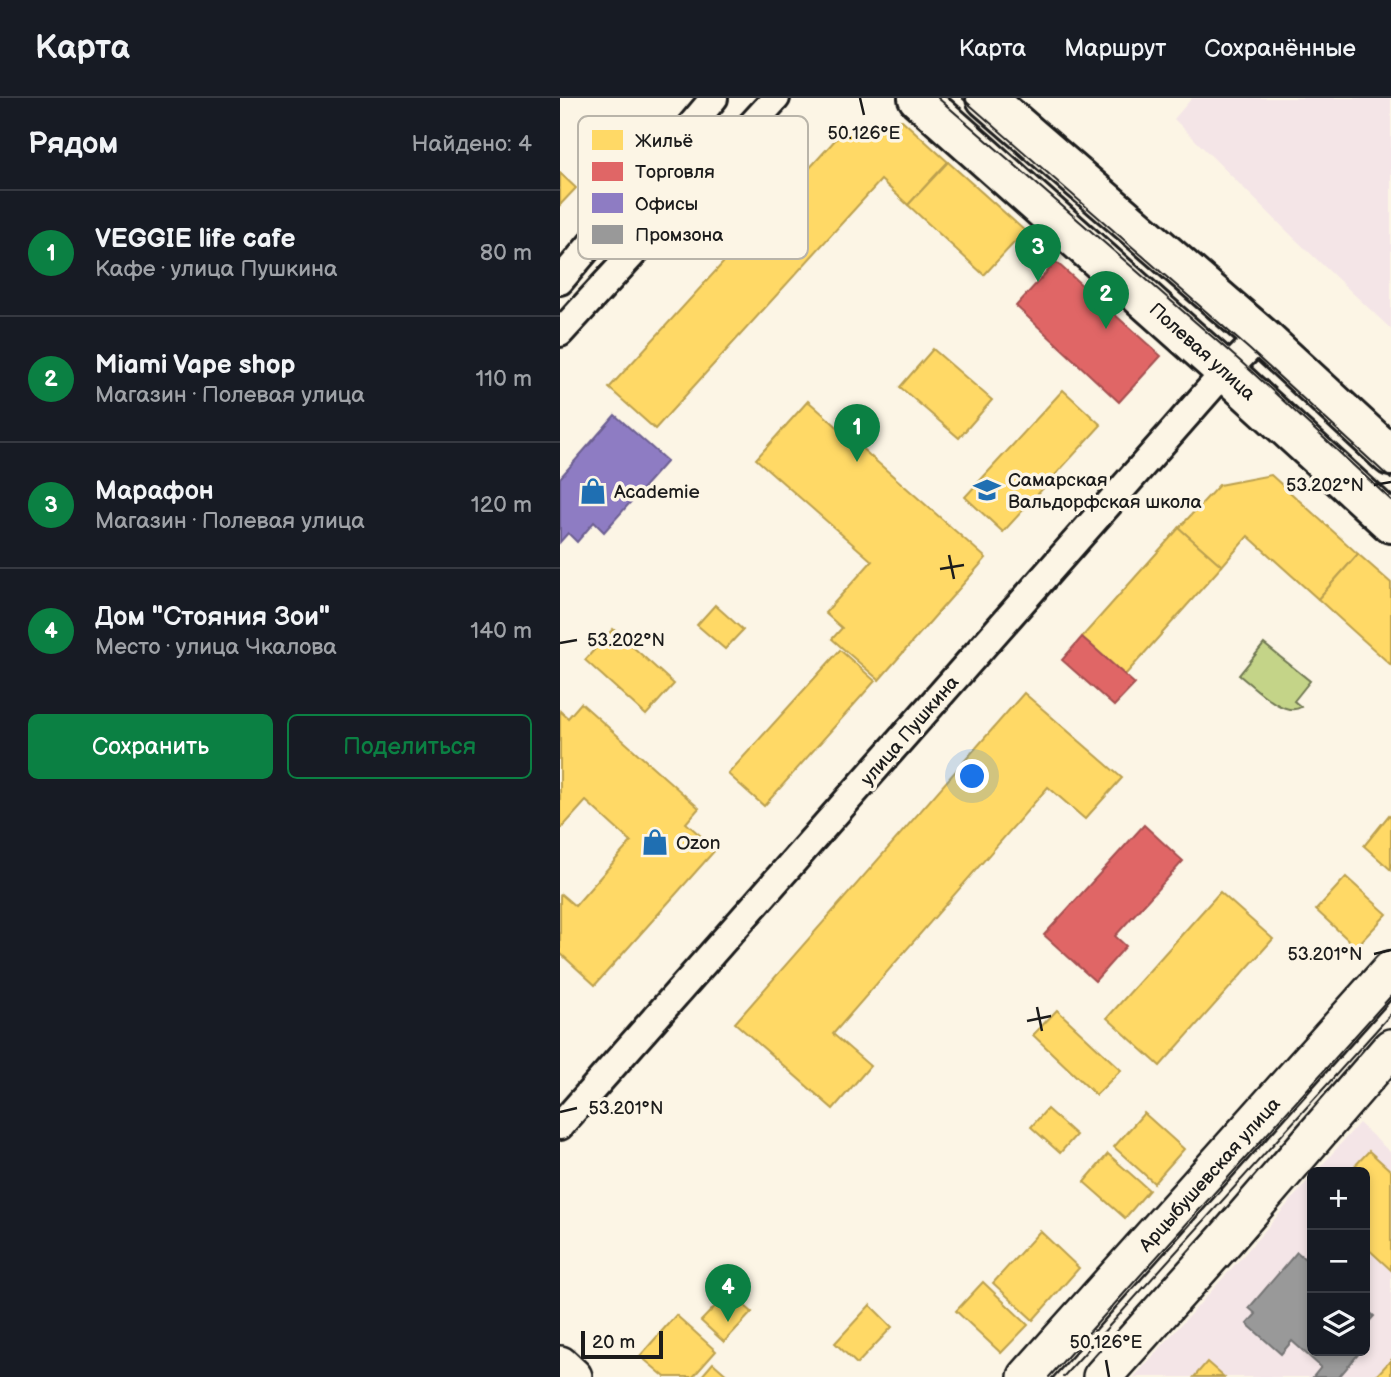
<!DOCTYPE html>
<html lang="ru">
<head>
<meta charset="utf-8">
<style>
	:root { --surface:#171b24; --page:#242831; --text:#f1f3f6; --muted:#9ea1a6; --line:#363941; --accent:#0b8043 }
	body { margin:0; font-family:"Balsamiq Sans",sans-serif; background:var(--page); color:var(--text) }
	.controls { position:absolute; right:21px; bottom:21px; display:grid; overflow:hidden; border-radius:10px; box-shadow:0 4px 10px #0003 }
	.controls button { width:63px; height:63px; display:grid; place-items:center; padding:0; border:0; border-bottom:2px solid var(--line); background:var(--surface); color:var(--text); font:35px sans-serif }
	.scale { position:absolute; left:21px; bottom:18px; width:82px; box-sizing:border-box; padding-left:7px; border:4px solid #1c1c1c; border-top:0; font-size:19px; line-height:24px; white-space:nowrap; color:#1c1c1c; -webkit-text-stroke:5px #fcf5e5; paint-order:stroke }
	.you { position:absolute; left:413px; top:679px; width:24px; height:24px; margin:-18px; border:5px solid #fff; border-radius:50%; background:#1a73e8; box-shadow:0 0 0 10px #1a73e833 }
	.badge { display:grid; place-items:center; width:46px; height:46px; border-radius:50%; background:var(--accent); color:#fff; font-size:23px; font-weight:700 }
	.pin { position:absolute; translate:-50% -58px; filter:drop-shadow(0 2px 4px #0008) }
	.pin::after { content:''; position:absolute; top:37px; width:24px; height:21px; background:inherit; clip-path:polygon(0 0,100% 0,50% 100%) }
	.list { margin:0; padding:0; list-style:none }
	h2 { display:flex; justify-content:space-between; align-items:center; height:91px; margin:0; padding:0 28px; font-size:30px }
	h2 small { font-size:23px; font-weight:400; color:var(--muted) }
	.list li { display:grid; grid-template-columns:46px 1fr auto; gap:21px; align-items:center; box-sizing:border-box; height:126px; padding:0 28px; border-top:2px solid var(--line) }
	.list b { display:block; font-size:26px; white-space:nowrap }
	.list p { margin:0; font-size:23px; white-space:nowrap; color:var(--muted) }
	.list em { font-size:23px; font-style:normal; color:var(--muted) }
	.actions { display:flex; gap:14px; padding:21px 28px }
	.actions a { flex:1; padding:16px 0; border:2px solid var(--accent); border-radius:10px; text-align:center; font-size:24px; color:var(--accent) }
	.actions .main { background:var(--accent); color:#fff }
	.icon { flex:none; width:38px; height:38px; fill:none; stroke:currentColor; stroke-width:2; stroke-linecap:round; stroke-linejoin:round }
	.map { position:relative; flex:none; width:831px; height:1279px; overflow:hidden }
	header { display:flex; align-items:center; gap:42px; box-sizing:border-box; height:98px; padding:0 35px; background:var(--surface); border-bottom:2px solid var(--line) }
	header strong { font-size:33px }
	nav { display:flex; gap:38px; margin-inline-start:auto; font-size:24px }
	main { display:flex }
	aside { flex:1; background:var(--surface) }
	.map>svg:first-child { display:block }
	.built { fill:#f4e5e7 }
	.green { fill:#c4d488; stroke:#707852; stroke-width:2 }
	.homes { fill:#ffd966; stroke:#bba050; stroke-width:2 }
	.shops { fill:#e06666; stroke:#a55050; stroke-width:2 }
	.offices { fill:#8e7cc3; stroke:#6c5f91; stroke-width:2 }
	.industry { fill:#999; stroke:#747474; stroke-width:2 }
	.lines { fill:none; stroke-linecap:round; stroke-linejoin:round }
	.street-casing { stroke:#1c1c1c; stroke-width:32 }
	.secondary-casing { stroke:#1c1c1c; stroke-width:42 }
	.primary-casing { stroke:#1c1c1c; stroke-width:44 }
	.street { stroke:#fcf5e5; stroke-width:26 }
	.secondary { stroke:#fcf5e5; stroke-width:37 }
	.primary { stroke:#fcf5e5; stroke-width:38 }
	.tram { stroke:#1c1c1c; stroke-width:2 }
	.ticks { fill:none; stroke:#1c1c1c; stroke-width:2.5 }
	.labels { text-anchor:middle; stroke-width:7; stroke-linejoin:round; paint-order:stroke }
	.street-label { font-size:19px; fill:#1c1c1c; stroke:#fcf5e5 }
	.poi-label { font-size:19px; fill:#1c1c1c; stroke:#fcf5e5; text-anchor:start }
	.key { fill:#fcf5e5; stroke:#b9b4a9; stroke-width:2 }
	.key-label { font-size:19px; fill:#1c1c1c }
	.ticks-label { font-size:18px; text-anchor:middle; fill:#1c1c1c; stroke:#fcf5e5; stroke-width:7; stroke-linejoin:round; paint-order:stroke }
</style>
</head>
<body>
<header>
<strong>Карта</strong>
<nav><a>Карта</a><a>Маршрут</a><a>Сохранённые</a></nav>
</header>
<main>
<aside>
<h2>Рядом<small>Найдено: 4</small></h2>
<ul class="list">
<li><span class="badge">1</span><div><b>VEGGIE life cafe</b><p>Кафе · улица Пушкина</p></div><em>80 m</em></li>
<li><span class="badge">2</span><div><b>Miami Vape shop</b><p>Магазин · Полевая улица</p></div><em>110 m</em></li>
<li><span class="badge">3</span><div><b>Марафон</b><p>Магазин · Полевая улица</p></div><em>120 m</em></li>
<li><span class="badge">4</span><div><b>Дом &quot;Стояния Зои&quot;</b><p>Место · улица Чкалова</p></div><em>140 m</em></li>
</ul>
<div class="actions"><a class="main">Сохранить</a><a>Поделиться</a></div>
</aside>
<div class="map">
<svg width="831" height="1279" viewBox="0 0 831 1279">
	<rect width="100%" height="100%" fill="#fcf5e5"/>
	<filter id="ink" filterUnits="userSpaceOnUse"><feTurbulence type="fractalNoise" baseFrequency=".0143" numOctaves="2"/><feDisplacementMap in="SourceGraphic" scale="14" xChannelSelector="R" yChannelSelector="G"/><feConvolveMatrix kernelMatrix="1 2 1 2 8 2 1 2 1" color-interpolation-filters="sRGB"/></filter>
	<g filter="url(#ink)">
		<g class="built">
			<path d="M632,0h199v231l-97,-91 -120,-119z"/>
			<path d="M799,1025l32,30v224h-257l107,-119 71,-82v175h53v-179h-49z"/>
		</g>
		<path class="green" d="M704,546l46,37 -16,20 7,6c-17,11 -48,-21 -62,-32z"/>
		<g class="homes">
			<path d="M342,22l46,42 -40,43 -27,-25 -226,249 -46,-41 238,-261z"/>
			<path d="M388,64l77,69 -41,44 -76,-70z"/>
			<path d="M0,75l16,15 -16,17z"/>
			<path d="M373,251l59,51 -33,38 -59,-51z"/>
			<path d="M503,292l38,35 -98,107 -38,-35z"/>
			<path d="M248,303l178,157 -107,122 -47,-41 10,-11 -17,-15 47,-52 -116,-102z"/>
			<path d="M711,377l87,79 -40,45 -70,-63 -26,30 -43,-38 40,-43z"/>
			<path d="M619,430l43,38 -97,109 -43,-38z"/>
			<path d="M798,456l33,29v82l-73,-66z"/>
			<path d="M155,507l28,25 -18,19 -28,-24z"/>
			<path d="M53,531l61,55 -28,31 -61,-55z"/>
			<path d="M280,552l35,31 -111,125 -36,-32z"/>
			<path d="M464,595l98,85 -37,41 -37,-32 -215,247 37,32 -37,43 -98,-86z"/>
			<path d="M21,605l118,105 -13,15 30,26 -121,136 -35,-32v-57l1,-2 14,12 56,-64 -45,-41 -26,29v-119l8,7z"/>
			<path d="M829,717l2,2v53l-27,-24z"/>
			<path d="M786,779l41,37 -31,33 -40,-37z"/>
			<path d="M660,794l53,47 -113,127 -53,-48z"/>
			<path d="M497,912l64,60 -25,25 -63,-60z"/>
			<path d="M487,1011l29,26 -16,18 -29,-26z"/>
			<path d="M584,1015l40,36 -30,34 -40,-36z"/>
			<path d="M809,1053l22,20v99l-26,-24v-74h-16z"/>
			<path d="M548,1056l41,36 -24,28 -41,-36z"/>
			<path d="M480,1133l39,37 -46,52 -40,-37z"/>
			<path d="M423,1184l45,43 -27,28 -45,-42z"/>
			<path d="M169,1194l23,20 -28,30 -23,-21z"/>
			<path d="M310,1207l22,22 -35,37 -22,-21z"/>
			<path d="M116,1217l40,36 -23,26h-28l-25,-21z"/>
			<path d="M831,1262v17h-16z"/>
			<path d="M647,1264l17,15h-30z"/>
			<path d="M153,1265l16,14h-28z"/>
		</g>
		<g class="shops">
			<path d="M496,164l105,94 -42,46 -103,-96z"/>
			<path d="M522,539l53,47 -21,22 -52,-46z"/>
			<path d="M584,727l39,36 -68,75 11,10 -31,35 -51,-46z"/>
		</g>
		<path class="offices" d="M55,317l52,46 -63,71 -10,-10 -17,20 -9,-9 -8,9v-64z"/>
		<g class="industry">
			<path d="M737,1154l15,13v86h49l-22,26h-26l8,-10 -29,-26 -11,13 -34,-30 9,-10 -7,-6z"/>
			<path d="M805,1210l9,8 -9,10z"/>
		</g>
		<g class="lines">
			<defs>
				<g id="street">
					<path d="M0,183l154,-183"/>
					<path d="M0,235l216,-235"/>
					<path d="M0,1028l597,-677 58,-66 46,-47"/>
				</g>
				<g id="secondary">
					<path d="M0,1267l13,12"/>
					<path d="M467,1279l364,-407"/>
					<path d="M542,1279l123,-137 166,-192"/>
				</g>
				<g id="primary">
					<path d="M358,0l308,274 165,151"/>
					<path d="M426,0l275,238 130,120"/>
				</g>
			</defs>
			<use href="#street" class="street-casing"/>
			<use href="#secondary" class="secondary-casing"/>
			<use href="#primary" class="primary-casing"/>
			<use href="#street" class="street"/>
			<use href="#secondary" class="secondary"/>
			<use href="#primary" class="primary"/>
			<g class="tram">
				<path d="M378,0l301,262 152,140"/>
				<path d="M402,0l287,251 142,130"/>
				<path d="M489,1279l342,-381"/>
				<path d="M503,1279l328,-363"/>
			</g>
		</g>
	</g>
	<path class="ticks" d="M300,0l4,17M814,387l17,-3M389,457l5,24M380,471l24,-4M0,545l17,-3M814,856l17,-4M477,909l5,24M467,923l24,-5M0,1014l17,-4M546,1262l3,17"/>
	<defs>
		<symbol id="school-bare" viewBox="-9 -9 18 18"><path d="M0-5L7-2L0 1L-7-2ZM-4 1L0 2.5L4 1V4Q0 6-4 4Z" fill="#1f6fb2" stroke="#fcf5e5" stroke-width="2.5" paint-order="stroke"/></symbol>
		<symbol id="shop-bare" viewBox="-9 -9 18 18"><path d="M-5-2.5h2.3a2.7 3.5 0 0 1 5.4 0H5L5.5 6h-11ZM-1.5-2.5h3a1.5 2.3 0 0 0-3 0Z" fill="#1f6fb2" stroke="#fcf5e5" stroke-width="2.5" paint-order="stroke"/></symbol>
	</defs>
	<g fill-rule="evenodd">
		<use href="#school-bare" x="408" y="373" width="38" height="38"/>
		<use href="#shop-bare" x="14" y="374" width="38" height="38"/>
		<use href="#shop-bare" x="76" y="725" width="38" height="38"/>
	</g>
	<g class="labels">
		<g class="street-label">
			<text transform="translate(643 253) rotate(42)" y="7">Полевая улица</text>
			<text transform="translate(349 632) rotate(-49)" y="7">улица Пушкина</text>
			<text transform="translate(649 1076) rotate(-48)" y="7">Арцыбушевская улица</text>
		</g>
		<g class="poi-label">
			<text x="448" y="388">Самарская<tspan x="448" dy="22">Вальдорфская школа</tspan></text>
			<text x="54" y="400">Academie</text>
			<text x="116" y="751">Ozon</text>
		</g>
	</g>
	<rect x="18" y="18" width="230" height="143" rx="10" class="key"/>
	<rect x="32" y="32" width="31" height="20" fill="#ffd966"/>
	<rect x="32" y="64" width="31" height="19" fill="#e06666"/>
	<rect x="32" y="95" width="31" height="20" fill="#8e7cc3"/>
	<rect x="32" y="127" width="31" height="19" fill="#999"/>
	<g class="key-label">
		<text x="75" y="49">Жильё</text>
		<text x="75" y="80">Торговля</text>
		<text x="75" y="112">Офисы</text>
		<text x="75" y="143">Промзона</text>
	</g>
	<g class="ticks-label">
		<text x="304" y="41">50.126°E</text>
		<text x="765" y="393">53.202°N</text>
		<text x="66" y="548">53.202°N</text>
		<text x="765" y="862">53.201°N</text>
		<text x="66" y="1016">53.201°N</text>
		<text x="546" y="1250">50.126°E</text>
	</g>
</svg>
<div class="controls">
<button>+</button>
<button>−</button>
<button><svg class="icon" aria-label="layers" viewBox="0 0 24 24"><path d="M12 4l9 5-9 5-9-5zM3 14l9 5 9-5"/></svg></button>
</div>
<div class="scale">20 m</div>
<div class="you"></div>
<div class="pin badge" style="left:297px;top:364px">1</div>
<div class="pin badge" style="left:546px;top:231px">2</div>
<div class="pin badge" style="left:478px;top:184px">3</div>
<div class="pin badge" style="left:168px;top:1224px">4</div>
</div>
</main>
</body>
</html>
